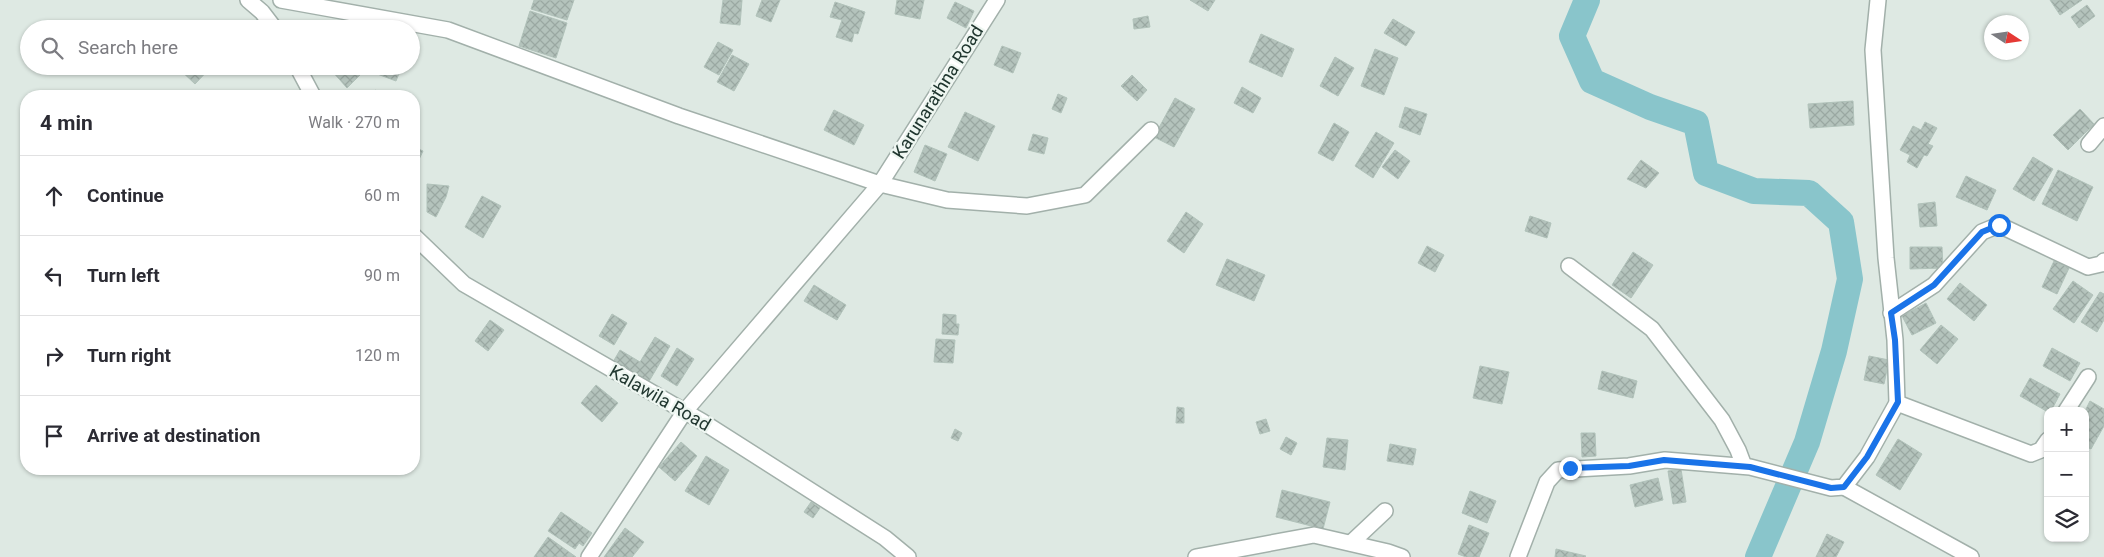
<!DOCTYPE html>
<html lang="en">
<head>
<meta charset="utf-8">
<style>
	:root { --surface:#fff; --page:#f2f2f3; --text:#2b2b33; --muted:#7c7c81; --line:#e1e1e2 }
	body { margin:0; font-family:Roboto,sans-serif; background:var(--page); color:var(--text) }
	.controls { position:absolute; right:15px; bottom:15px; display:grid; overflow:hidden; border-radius:10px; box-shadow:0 1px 4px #0004 }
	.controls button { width:45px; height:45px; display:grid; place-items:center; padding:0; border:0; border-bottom:1px solid var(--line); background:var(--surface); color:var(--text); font:25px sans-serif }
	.compass { position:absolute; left:1984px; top:15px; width:45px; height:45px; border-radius:50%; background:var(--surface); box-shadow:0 1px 4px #0004; rotate:102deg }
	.stop { position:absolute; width:15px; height:15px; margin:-11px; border:4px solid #1a73e8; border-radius:50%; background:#fff }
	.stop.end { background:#1a73e8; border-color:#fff; box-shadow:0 1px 5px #0008 }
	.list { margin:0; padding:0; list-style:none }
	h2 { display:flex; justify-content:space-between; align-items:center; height:65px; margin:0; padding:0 20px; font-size:21px }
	h2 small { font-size:16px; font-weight:400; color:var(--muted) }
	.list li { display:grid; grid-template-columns:32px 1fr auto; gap:15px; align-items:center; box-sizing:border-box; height:80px; padding:0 20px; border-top:1px solid var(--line) }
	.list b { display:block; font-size:19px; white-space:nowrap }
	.list em { font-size:16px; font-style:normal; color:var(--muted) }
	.icon { flex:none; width:28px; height:28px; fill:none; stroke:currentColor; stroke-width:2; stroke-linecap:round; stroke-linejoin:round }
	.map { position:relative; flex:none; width:2104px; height:557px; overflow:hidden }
	.search { position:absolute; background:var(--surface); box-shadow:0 1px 4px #0004; left:20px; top:20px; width:400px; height:55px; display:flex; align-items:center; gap:12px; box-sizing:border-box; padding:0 18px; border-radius:28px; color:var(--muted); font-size:19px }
	.panel { position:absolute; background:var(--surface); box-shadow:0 1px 4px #0004; left:20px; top:90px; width:400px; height:385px; border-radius:20px }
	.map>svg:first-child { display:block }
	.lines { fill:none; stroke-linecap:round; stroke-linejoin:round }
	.river { stroke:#89c5cb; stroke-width:26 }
	.building { fill:url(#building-cross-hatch); stroke:#b1c2ba }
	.minor-casing { stroke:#a2b0aa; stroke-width:18 }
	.minor { stroke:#fff; stroke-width:15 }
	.route { stroke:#1a73e8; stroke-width:6 }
	.labels { text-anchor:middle; stroke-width:4.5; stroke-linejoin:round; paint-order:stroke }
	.street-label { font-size:18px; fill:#213730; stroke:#eef6f1 }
</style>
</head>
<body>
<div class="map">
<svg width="2104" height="557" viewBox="0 0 2104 557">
	<defs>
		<pattern id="building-cross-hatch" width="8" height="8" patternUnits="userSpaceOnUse" patternTransform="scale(1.25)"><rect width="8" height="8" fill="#b4c3bc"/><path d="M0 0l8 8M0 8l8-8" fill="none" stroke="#9aa8a2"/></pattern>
	</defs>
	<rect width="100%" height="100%" fill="#dee9e3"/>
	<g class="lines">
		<path class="river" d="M1587,0l-15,36 20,45 58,26 46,16 10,50 48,18 55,2 32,29 9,57 -16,72 -27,91 -49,115"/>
	</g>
	<g class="building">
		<path d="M534,0h40l-7,20 -36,-11z"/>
		<path d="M723,0h19l-2,25 -20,-2z"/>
		<path d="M762,0h18l-9,22 -15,-6z"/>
		<path d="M897,0h27l-4,19 -25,-5z"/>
		<path d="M1190,0h25l-7,11z"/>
		<path d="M2050,0h32l-22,15z"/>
		<path d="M835,2l30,10 -7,22 -4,-1 -2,9 -16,-5 6,-17 -12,-3z"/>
		<path d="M955,2l19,9 -8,17 -19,-10z"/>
		<path d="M2087,5l8,11 -16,12 -8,-11z"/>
		<path d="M530,11l37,12 -11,35 -37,-12z"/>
		<path d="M1148,16l2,11 -16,2 -1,-10z"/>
		<path d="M1393,19l22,13 -9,14 -22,-13z"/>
		<path d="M321,22l8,7h-14z"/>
		<path d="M1261,34l33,15 -12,28 -33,-15z"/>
		<path d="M718,42l15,8 -14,25 -15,-8z"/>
		<path d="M1002,46l19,7 -8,20 -19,-8z"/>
		<path d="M1375,49l23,9 -14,37 -23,-9z"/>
		<path d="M732,55l17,9 -15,27 -17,-9z"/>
		<path d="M1335,57l19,11 -16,28 -18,-10z"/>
		<path d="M176,66h36l-17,18z"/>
		<path d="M337,66h19l6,7 -15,15 -15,-17z"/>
		<path d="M375,66h27l-6,15 -24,-9z"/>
		<path d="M1132,75l15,15 -10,11 -16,-15z"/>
		<path d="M1242,87l19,11 -8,15 -19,-10z"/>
		<path d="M375,90l11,6h-15z"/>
		<path d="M1058,94l9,4 -6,15 -9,-4z"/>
		<path d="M1175,98l20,11 -21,38 -20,-10z"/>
		<path d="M1853,101l1,24 -44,3 -2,-24z"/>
		<path d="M1405,107l22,7 -7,21 -21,-8z"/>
		<path d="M2080,109l14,15 -26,26 -15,-15z"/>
		<path d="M834,110l30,15 -10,20 -30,-15z"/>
		<path d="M965,112l30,14 -17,35 -30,-14z"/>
		<path d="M1925,122l12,6 -9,16 5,2 -6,10 -3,-1 -7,13 -10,-6 3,-7 -10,-5 13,-24 8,4z"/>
		<path d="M1334,123l15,9 -16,29 -15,-8z"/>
		<path d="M1376,132l18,11 -21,35 -18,-12z"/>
		<path d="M1033,134l15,4 -4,16 -16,-4z"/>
		<path d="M925,145l22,9 -12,27 -21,-9z"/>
		<path d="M414,147l9,4 -9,19z"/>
		<path d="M1395,150l15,11 -12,18 -16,-12z"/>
		<path d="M2033,157l20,12 -19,32 -21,-12z"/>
		<path d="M1641,160l18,13 -13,15 -19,-9z"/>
		<path d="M2058,170l35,17 -16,34 -35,-17z"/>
		<path d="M1966,176l30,14 -9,20 -31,-13z"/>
		<path d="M427,184l22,2 -3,11 -10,20 -9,-5z"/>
		<path d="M482,196l19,10 -18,32 -18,-11z"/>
		<path d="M1935,202l2,24 -17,1 -2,-23z"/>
		<path d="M1186,212l17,12 -19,29 -17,-12z"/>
		<path d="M1530,216l21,7 -4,15 -22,-7z"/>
		<path d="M1427,246l17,9 -9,17 -17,-9z"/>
		<path d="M1910,247h32l1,21 -33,1z"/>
		<path d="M1633,252l20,13 -22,33 -19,-13z"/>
		<path d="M1227,259l38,16 -11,26 -38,-16z"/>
		<path d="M2054,261l15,7 -12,26 -15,-7z"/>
		<path d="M2073,281l20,14 -19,28 -21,-14z"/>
		<path d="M1960,283l27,22 -13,16 -27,-22z"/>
		<path d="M814,285l32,20 -9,15 -33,-19z"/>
		<path d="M2100,292l4,2v26l-7,12 -16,-10z"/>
		<path d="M1926,303l10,20 -24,12 -10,-19z"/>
		<path d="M612,314l15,9 -13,22 -15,-9z"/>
		<path d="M943,314l13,1v9h3l-1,11 -16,-1z"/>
		<path d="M490,320l14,10 -16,21 -13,-10z"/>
		<path d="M1941,325l17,14 -21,25 -17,-14z"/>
		<path d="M655,337l15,9 -22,37 -35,-21 7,-12 20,12z"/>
		<path d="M936,339l19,1 -2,23 -19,-1z"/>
		<path d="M677,348l17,11 -17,27 -16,-10z"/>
		<path d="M2052,348l28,15 -10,18 -27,-15z"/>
		<path d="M1869,356l20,4 -5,24 -20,-4z"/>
		<path d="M1480,366l29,6 -7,32 -29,-6z"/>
		<path d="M1602,371l35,10 -4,17 -35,-9z"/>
		<path d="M2030,378l30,16 -9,17 -3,1 -28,-16z"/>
		<path d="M596,385l22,18 -16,19 -21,-19z"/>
		<path d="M2090,401l14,8v17l-13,23 -6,-3v-35z"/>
		<path d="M1177,407l7,1v15h-8z"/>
		<path d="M1266,419l4,12 -10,3 -4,-12z"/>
		<path d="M955,429l7,4 -4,8 -7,-3z"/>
		<path d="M1581,433h14l1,23 -14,1z"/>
		<path d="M1286,437l11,6 -6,12 -11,-6z"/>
		<path d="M1327,438l21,2 -3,30 -22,-3z"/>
		<path d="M1898,439l24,15 -22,36 -24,-15z"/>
		<path d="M681,442l16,14 -22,25 -16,-14z"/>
		<path d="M1390,444l26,5 -3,16 -26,-4z"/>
		<path d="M706,456l23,14 -20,35 -24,-14z"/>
		<path d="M1681,469l5,33 -13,2 -5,-33z"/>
		<path d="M1658,478l5,22 -28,7 -5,-22z"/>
		<path d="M1282,490l48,12 -7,27 -47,-12z"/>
		<path d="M1470,491l26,10 -9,22 -25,-10z"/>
		<path d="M811,502l9,6 -7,10 -9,-6z"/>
		<path d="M561,512l31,21 -9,13 -4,-3 -4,6 -27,-18z"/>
		<path d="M1469,525l20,8 -10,24h-13l-8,-3z"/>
		<path d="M625,528l19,14 -12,15h-28z"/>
		<path d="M1827,534l17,8 -8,15h-20z"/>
		<path d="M548,537l28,20h-42z"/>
		<path d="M1556,549l30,7 -1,1h-30z"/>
	</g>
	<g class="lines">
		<defs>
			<g id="minor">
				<path d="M248,0l14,12 13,17"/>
				<path d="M281,0l167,30 231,86 201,68 67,16 80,6 58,-11 66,-65"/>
				<path d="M297,66l16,30"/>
				<path d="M2089,144l15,-18"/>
				<path d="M414,236l50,48 239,138 182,116 23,19"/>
				<path d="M1569,266l83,63 70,91 16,30 6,16"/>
				<path d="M1891,313l43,-28 48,-53 17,-7 89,42 13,-3 3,-3"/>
				<path d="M1897,403l134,51 10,-4 7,-10"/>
				<path d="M2066,411l22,-34"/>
				<path d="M1844,487l127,70"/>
				<path d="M1351,543l34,-32"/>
				<path d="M589,557l96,-146 195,-227 117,-184"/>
				<path d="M1196,557l118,-22 74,17 14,5"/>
				<path d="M1518,557l29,-75 11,-12 71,-4 36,-6 85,7 81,21 13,-1 23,-30 30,-54 -2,-63 -9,-82 -13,-208 5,-50"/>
			</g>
		</defs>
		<use href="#minor" class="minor-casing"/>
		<use href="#minor" class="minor"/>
	</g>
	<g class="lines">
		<path class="route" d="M1570,468l59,-2 35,-6 86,7 81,21 13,-1 23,-30 31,-55 -3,-62 -4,-27 43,-28 48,-53 17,-7"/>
	</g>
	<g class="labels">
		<g class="street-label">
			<text transform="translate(938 92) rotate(-58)" y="6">Karunarathna Road</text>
			<text transform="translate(660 398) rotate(30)" y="6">Kalawila Road</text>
		</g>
	</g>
</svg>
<div class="controls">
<button>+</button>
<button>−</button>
<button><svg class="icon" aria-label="layers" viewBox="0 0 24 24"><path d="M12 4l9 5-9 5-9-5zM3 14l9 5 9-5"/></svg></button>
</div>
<svg class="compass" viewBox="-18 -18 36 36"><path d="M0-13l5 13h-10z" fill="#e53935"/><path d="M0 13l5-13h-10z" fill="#7c7c81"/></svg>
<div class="stop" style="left:1999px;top:225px"></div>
<div class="stop end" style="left:1570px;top:468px"></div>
<div class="search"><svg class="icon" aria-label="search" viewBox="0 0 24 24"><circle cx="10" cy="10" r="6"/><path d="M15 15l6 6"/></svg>Search here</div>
<section class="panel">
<h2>4 min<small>Walk · 270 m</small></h2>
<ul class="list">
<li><svg class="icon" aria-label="ahead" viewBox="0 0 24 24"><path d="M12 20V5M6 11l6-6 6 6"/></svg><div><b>Continue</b></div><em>60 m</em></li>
<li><svg class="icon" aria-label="left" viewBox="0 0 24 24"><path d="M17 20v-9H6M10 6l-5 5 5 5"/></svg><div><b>Turn left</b></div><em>90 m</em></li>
<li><svg class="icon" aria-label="right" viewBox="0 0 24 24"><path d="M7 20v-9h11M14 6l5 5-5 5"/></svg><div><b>Turn right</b></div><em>120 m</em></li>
<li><svg class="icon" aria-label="arrive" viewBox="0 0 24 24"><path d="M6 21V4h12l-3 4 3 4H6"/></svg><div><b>Arrive at destination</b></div></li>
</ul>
</section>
</div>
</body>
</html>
